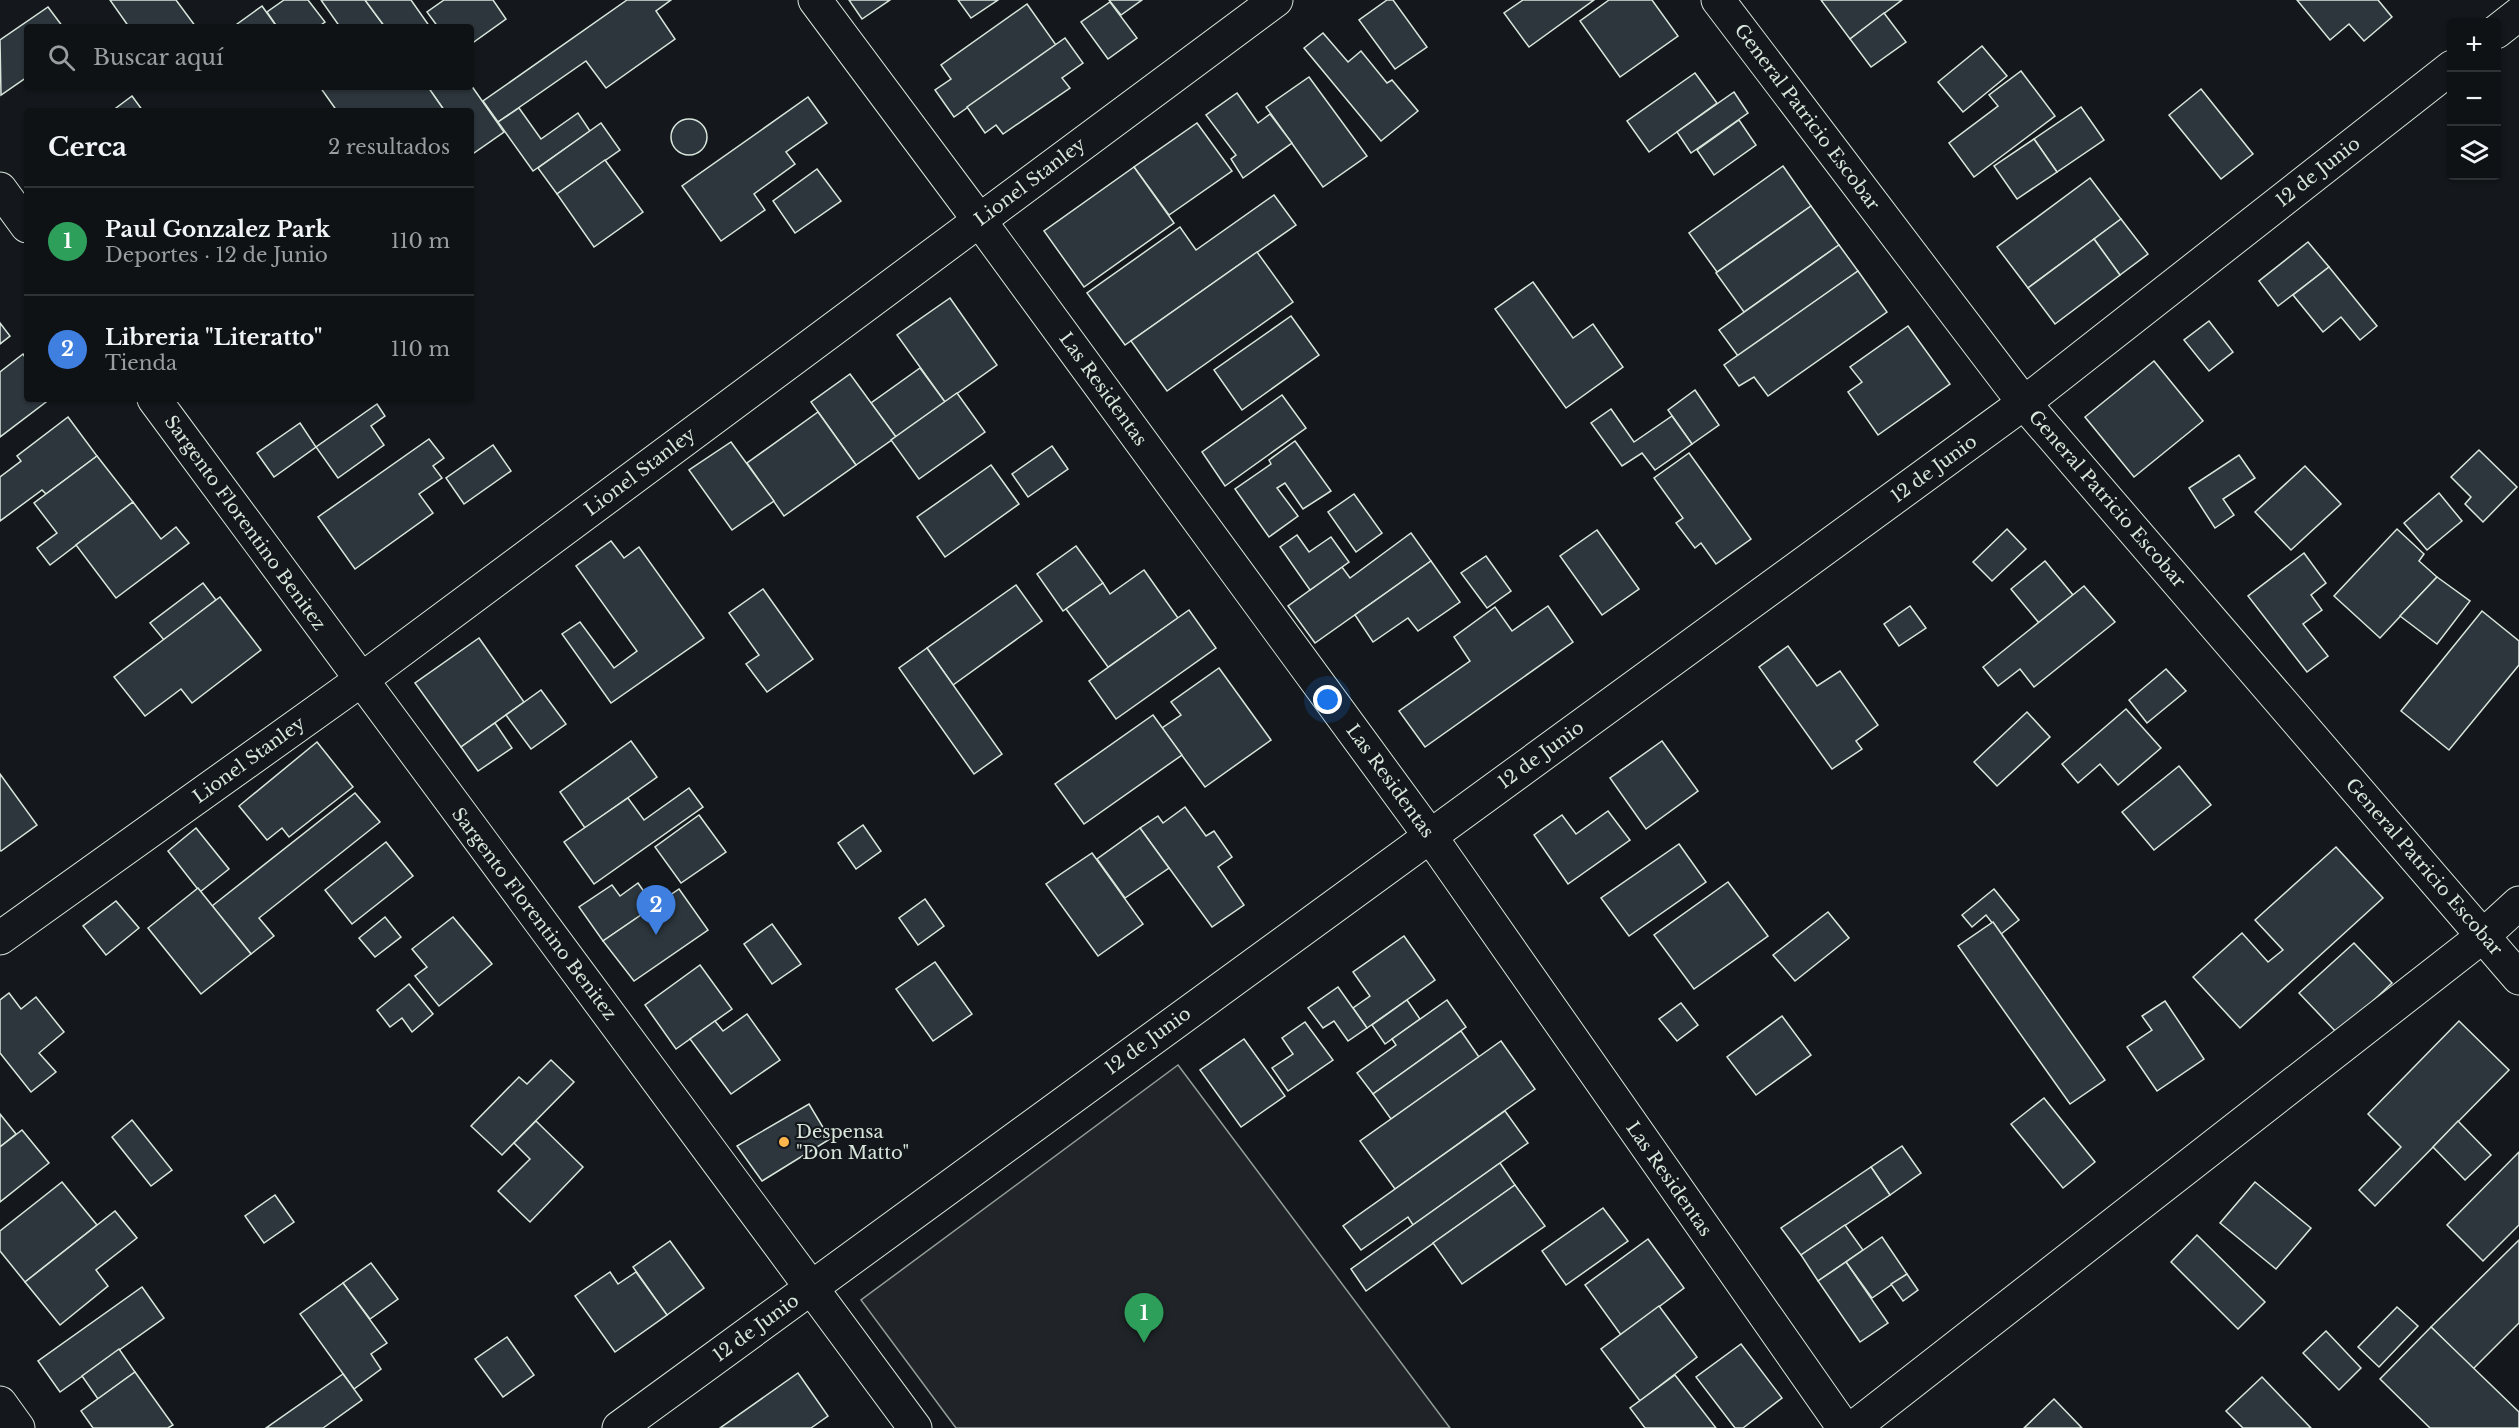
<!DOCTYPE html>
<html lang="es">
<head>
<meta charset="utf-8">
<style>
	:root { --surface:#0f1215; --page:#181b1e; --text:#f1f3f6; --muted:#9b9ea0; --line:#2f3234; --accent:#ffb74d }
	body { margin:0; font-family:"Libre Baskerville",serif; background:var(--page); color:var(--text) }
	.controls { position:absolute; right:18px; top:18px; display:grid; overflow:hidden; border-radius:6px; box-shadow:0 2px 4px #0004 }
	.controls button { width:54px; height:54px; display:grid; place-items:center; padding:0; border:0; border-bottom:2px solid var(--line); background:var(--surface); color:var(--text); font:30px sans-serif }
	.you { position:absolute; left:1328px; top:700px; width:21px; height:21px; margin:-15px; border:4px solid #fff; border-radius:50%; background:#1a73e8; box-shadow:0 0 0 9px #1a73e833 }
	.badge { display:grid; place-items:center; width:39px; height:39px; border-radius:50%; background:var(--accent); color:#fff; font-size:20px; font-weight:700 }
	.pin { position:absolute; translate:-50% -50px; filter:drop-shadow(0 2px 3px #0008) }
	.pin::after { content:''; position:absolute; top:32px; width:21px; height:18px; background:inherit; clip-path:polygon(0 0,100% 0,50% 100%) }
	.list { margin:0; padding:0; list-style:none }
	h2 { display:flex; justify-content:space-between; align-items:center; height:78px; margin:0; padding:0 24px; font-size:26px }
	h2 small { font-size:20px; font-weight:400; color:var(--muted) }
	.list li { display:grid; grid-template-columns:39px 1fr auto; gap:18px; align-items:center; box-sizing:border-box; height:108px; padding:0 24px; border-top:2px solid var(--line) }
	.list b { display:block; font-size:22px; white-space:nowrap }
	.list p { margin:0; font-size:20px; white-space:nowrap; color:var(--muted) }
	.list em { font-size:20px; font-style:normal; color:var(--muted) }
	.icon { flex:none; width:33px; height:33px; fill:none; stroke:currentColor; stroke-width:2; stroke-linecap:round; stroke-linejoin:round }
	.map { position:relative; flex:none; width:2519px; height:1428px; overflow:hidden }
	.search { position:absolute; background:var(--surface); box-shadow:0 2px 4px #0004; left:24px; top:24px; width:450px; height:66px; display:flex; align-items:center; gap:15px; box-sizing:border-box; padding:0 21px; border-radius:6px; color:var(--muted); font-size:22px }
	.panel { position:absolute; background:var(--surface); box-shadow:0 2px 4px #0004; left:24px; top:108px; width:450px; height:294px; border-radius:6px }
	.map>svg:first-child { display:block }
	.green { fill:#202428; stroke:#939e99; stroke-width:1.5 }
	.building { fill:#2c363c; stroke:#d8e6dc; stroke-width:1.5 }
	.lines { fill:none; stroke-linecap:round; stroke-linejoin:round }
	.street-casing { stroke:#d8e6dc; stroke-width:35 }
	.secondary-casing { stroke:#d8e6dc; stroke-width:35 }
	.street { stroke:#14181c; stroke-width:33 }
	.secondary { stroke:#14181c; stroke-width:33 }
	.poi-dot { fill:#ffb74d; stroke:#14181c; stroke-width:2 }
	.labels { text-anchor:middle; stroke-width:4.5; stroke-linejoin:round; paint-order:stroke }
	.street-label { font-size:18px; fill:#d8e6dc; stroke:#14181c }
	.poi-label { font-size:18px; fill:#d8e6dc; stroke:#14181c; text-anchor:start }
</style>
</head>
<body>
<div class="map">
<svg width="2519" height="1428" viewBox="0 0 2519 1428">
	<rect width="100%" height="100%" fill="#14181c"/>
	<path class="green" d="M1178,1065l272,363h-494l-95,-128z"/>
	<g class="building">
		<path d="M110,0h66l20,27h-67z"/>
		<path d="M284,0h24l17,22 -7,5h-41l-10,-15z"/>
		<path d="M321,0h44l20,27h-45z"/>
		<path d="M365,0h46l19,27h-45z"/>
		<path d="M444,0h49l13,19 -35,25v-17h-33l-11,-15z"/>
		<path d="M627,0h44l-15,11 19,28 -69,49 -20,-27 -88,61 -15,-21z"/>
		<path d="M849,0h41l-28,19z"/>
		<path d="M958,0h40l-27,18z"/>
		<path d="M1109,0h33l-21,15z"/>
		<path d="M1387,0h6l34,47 -32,22 -36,-49z"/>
		<path d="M1523,0h71l-65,47 -25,-34z"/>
		<path d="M1609,0h43l26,36 -58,41 -40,-56z"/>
		<path d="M1821,0h81l-52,39z"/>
		<path d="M2297,0h81l14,17 -28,24 -15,-17 -19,16z"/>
		<path d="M1110,2l27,36 -29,21 -27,-37z"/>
		<path d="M1027,4l29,41 -102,72 -19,-27 16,-11 -10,-14z"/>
		<path d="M262,6l15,21h-44z"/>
		<path d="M48,7l15,20h-36v50l-26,18 -1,-55z"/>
		<path d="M1884,13l22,29 -35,25 -21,-28z"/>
		<path d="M1323,33l25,29 13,-11 26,32 5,-3 26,31 -37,30 -77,-93z"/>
		<path d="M1065,38l18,25 -21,15 8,10 -67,46 -7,-9 -11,8 -18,-26z"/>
		<path d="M1982,46l25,30 -44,36 -25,-30z"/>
		<path d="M2021,71l34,45 -81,61 -25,-34 49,-37 -9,-11z"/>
		<path d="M1695,73l22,30 -68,49 -22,-31z"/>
		<path d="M1309,77l58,79 -44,31 -57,-80z"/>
		<path d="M471,85l33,47 -33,23v-44h-29l2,-1 -16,-23h43z"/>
		<path d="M320,87h108l16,23 -107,1z"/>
		<path d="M2201,89l52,65 -32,25 -52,-64z"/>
		<path d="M1734,92l14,21 -57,40 -14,-21z"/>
		<path d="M1237,93l21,30 12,-9 22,29 -49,35 -12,-19 5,-4 -30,-40z"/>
		<path d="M132,96l11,15h-31z"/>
		<path d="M808,97l19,26 -41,29 9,12 -41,30 11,16 -44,31 -39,-55z"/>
		<path d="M2081,107l23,33 -47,32 -23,-33z"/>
		<path d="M519,108l22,31 37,-26 12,18 -57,40 -35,-49z"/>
		<circle cx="689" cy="137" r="18"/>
		<path d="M1739,120l17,25 -42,30 -17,-25z"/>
		<path d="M601,123l19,27 -63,44 -19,-26z"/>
		<path d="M1197,123l35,48 -63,44 -35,-48z"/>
		<path d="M2034,139l23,33 -40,27 -23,-33z"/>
		<path d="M605,160l38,52 -49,35 -37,-53z"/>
		<path d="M1783,166l28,40 -94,66 -28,-39z"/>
		<path d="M1134,167l40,56 -90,64 -40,-56z"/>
		<path d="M817,169l24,32 -46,32 -22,-32z"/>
		<path d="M2090,178l31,41 -93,69 -31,-41z"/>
		<path d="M1274,195l22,30 -171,120 -38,-52 93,-66 16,23z"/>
		<path d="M1811,206l28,39 -95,67 -28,-39z"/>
		<path d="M2121,219l27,35 -28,21 -26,-36z"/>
		<path d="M2094,239l26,36 -65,49 -27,-36z"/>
		<path d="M2308,242l21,25 -51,39 -19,-25z"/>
		<path d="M1839,245l19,26 -120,85 -19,-26z"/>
		<path d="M1257,252l36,50 -126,89 -36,-50z"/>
		<path d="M2329,267l48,59 -17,14 -19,-23 -18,15 -30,-37z"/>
		<path d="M1858,271l29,41 -119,84 -14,-19 -15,9 -15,-21z"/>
		<path d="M1533,282l40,56 20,-14 30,43 -57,41 -71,-99z"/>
		<path d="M950,298l47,67 -52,37 -48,-67z"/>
		<path d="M1291,316l28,39 -77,55 -28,-40z"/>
		<path d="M2209,321l24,31 -24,19 -25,-31z"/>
		<path d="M0,323l10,13 -10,8z"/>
		<path d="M1908,326l42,58 -72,51 -30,-43 14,-10 -12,-15z"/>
		<path d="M23,354l4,6v39h23l-50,38v-65z"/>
		<path d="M2154,361l49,60 -69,56 -49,-60z"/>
		<path d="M920,368l25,34 -49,35 -25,-34z"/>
		<path d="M850,374l46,63 -40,28 -45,-63z"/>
		<path d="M1695,390l24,35 -27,19 -24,-34z"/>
		<path d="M957,393l28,39 -66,47 -28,-39z"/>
		<path d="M1282,395l24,33 -81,58 -23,-34z"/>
		<path d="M377,404l8,12 -14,10 13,19 -46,33 -22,-31z"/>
		<path d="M1611,409l23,33 38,-26 20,28 -37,26 -13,-17 -20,13 -31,-43z"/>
		<path d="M818,412l38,53 -72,51 -37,-53z"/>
		<path d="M68,417l29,39 -51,38 -4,-4 -42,31v-44l21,-16 -4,-5z"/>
		<path d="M300,423l16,24 -42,30 -17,-24z"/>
		<path d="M429,439l15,19 -11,8 9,12 -23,16 14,19 -78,56 -37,-52z"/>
		<path d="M1295,441l36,50 -28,18 -18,-26 -8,5 21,28 -29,21 -34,-48 36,-25 -2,-4z"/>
		<path d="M731,442l43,59 -42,29 -43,-60z"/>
		<path d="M493,445l18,26 -47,33 -18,-26z"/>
		<path d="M1052,446l16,23 -40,28 -16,-23z"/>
		<path d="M2479,450l38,37 -34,35 -18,-18 6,-7 -20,-20z"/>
		<path d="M1689,453l62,86 -35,25 -15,-21 -6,5 -19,-25 7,-5 -29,-40z"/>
		<path d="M2239,455l16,23 -32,21 11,16 -19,13 -26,-40z"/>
		<path d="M97,456l36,46 -83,63 -13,-17 20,-15 -23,-30z"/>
		<path d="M991,465l28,39 -74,53 -28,-40z"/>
		<path d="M2305,466l36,38 -50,46 -36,-38z"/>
		<path d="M2439,493l23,28 -35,29 -23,-27z"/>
		<path d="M1354,494l28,39 -26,19 -28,-40z"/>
		<path d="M133,502l28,37 15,-12 13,16 -73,55 -40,-53z"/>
		<path d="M2007,529l19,20 -34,32 -19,-19z"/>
		<path d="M2397,529l27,25 -5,7 18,16 -57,61 -46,-42z"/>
		<path d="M1597,530l42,59 -37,26 -42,-59z"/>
		<path d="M1411,533l20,28 -116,82 -27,-37 54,-39 8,11z"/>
		<path d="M1297,535l12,17 22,-15 18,25 -39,28 -30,-43z"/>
		<path d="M611,541l13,17 15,-11 65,91 -93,65 -49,-69 18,-12 34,46 23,-17 -61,-85z"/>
		<path d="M1076,546l27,37 -40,28 -26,-37z"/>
		<path d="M2304,553l22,30 -15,12 11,15 -19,14 25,32 -21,16 -59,-76z"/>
		<path d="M1486,556l25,35 -24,17 -26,-35z"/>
		<path d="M1431,561l29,41 -42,29 -10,-13 -35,24 -18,-27z"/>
		<path d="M2045,561l28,34 -34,28 -28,-34z"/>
		<path d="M1144,570l34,48 -70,49 -42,-58 37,-26 7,11z"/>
		<path d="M2437,577l33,24 -33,43 -37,-28z"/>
		<path d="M203,583l13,17 -52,40 -14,-17z"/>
		<path d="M1016,585l26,36 -89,64 -26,-37z"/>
		<path d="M2084,586l31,36 -81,65 -14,-18 -22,17 -15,-19z"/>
		<path d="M763,589l50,70 -46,33 -21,-28 13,-9 -30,-42z"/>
		<path d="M220,597l41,53 -69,53 -11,-14 -36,27 -31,-39z"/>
		<path d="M1548,606l25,36 -148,105 -26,-36 71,-50 -16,-24 41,-30 17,24z"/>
		<path d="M1910,606l16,22 -27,18 -15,-22z"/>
		<path d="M1189,610l27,38 -100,71 -27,-38z"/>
		<path d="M2482,611l37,30v24l-70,85 -48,-39z"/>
		<path d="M479,638l45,64 -63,45 -46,-64z"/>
		<path d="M1788,646l29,40 23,-15 38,54 -22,16 6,8 -30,20 -73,-102z"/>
		<path d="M927,648l75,106 -28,20 -75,-106z"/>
		<path d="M1219,668l52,72 -66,47 -43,-59 19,-13 -10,-13z"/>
		<path d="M2166,669l20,22 -39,32 -18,-23z"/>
		<path d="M541,690l25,34 -35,25 -25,-34z"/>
		<path d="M2126,709l35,39 -43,37 -18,-21 -22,19 -16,-19z"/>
		<path d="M2027,712l23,25 -53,49 -23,-24z"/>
		<path d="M1153,715l29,40 -98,69 -29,-40z"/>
		<path d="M495,723l17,25 -34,23 -17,-24z"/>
		<path d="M631,741l26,36 -72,51 -25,-36z"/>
		<path d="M1662,741l36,50 -52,38 -36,-51z"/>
		<path d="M317,742l36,45 -64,50 -7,-9 -15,12 -28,-34z"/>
		<path d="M2179,766l32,39 -57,45 -32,-38z"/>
		<path d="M0,774l37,51 -36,26 -1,-1z"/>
		<path d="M689,788l14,19 -109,77 -30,-42 64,-44 16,22z"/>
		<path d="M355,793l25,29 -121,96 15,18 -23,18 -39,-48z"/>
		<path d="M1185,807l21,29 8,-5 18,26 -14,10 26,38 -32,22 -72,-99 18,-12 5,7z"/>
		<path d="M1608,811l22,29 -62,44 -34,-49 28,-20 14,19z"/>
		<path d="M699,815l27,37 -45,31 -26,-36z"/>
		<path d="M863,825l18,26 -25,18 -18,-26z"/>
		<path d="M196,828l33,41 -29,23 -32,-41z"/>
		<path d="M1140,828l29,40 -44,30 -28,-39z"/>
		<path d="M386,842l27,34 -61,48 -27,-34z"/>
		<path d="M1679,844l27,38 -77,54 -28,-38z"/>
		<path d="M2336,847l47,51 -143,130 -47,-51 49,-44 26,29 15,-12 -28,-30z"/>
		<path d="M1092,853l51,71 -45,32 -52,-72z"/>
		<path d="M1728,882l40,54 -74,53 -40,-54z"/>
		<path d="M638,883l16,23 -51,35 -24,-34 33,-22 8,11z"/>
		<path d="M198,888l53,66 -50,40 -53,-66z"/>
		<path d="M679,889l29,41 -74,51 -31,-40z"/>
		<path d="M1994,889l25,31 -18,14 -15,-19 -14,12 -10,-12z"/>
		<path d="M925,899l19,27 -26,19 -19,-27z"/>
		<path d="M116,901l23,27 -33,27 -23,-29z"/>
		<path d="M1828,912l21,26 -54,43 -22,-26z"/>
		<path d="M385,917l16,20 -26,20 -16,-19z"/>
		<path d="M453,917l39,47 -53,42 -24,-30 12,-9 -15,-18z"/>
		<path d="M1993,922l112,158 -35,24 -112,-158z"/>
		<path d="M772,924l29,40 -29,20 -28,-40z"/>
		<path d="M1404,936l31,44 -68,48 -14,-20 17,-12 -17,-24z"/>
		<path d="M2354,943l38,40 -54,51 -39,-41z"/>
		<path d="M935,962l37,52 -39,27 -37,-52z"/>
		<path d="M700,965l32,44 -56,40 -31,-44z"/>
		<path d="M409,984l24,30 -21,18 -10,-14 -12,9 -13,-17z"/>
		<path d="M1338,987l29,41 -19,13 -14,-20 -11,7 -15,-20z"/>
		<path d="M9,993l12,16 15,-12 28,35 -25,21 17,19 -25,20 -31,-39v-53z"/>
		<path d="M1407,1000l13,19 -35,25 -13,-19z"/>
		<path d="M1447,1000l19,27 -93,67 -16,-21 39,-28 -4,-6z"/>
		<path d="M2165,1001l39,58 -47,32 -30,-44 25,-17 -10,-14z"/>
		<path d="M1681,1003l17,22 -21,16 -18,-22z"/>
		<path d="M747,1014l33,46 -49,34 -41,-55 25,-18 8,10z"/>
		<path d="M1782,1016l29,39 -55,40 -29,-38z"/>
		<path d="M2459,1021l50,49 -134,136 -16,-16 42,-43 -33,-33z"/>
		<path d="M1305,1022l28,38 -45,31 -16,-23 21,-14 -11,-16z"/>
		<path d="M1461,1031l18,26 -88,62 -18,-25z"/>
		<path d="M1244,1039l41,57 -44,31 -41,-57z"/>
		<path d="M1501,1041l34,48 -140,100 -35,-48z"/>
		<path d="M551,1060l23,22 -72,73 -31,-29 48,-49 8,7z"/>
		<path d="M2044,1098l51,64 -32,26 -52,-64z"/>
		<path d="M809,1104l21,35 -68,42 -25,-35z"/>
		<path d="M1505,1111l23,32 -115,82 -5,-8 -47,33 -18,-24z"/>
		<path d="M0,1114l16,20 -16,13z"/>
		<path d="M132,1120l40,50 -21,16 -39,-49z"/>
		<path d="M536,1121l47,46 -53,55 -32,-31 32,-32 -16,-16z"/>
		<path d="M2458,1121l33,34 -26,25 -32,-33z"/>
		<path d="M22,1130l27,33 -49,39v-55z"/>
		<path d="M1902,1146l19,27 -31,22 -19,-28z"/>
		<path d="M2519,1152v73l-36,36 -36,-36z"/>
		<path d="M1500,1163l15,22 -149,106 -15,-22z"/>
		<path d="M1871,1167l19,28 -89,60 -20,-27z"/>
		<path d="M62,1182l35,43 -72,57 -25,-31v-20z"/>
		<path d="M2255,1182l56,46 -35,41 -56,-46z"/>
		<path d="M1515,1185l30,41 -83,58 -29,-41z"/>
		<path d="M275,1195l19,27 -30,21 -19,-27z"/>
		<path d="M1603,1208l25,33 -62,44 -24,-34z"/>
		<path d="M115,1211l22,27 -41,32 12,16 -48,39 -35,-43z"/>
		<path d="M1845,1225l18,25 -45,31 -17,-26z"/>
		<path d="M2197,1235l68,67 -27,27 -67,-67z"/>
		<path d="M1882,1237l25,37 -35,24 -26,-36z"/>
		<path d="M1648,1239l36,49 -63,47 -36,-50z"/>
		<path d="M2519,1240v83l-46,46 -42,-42z"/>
		<path d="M670,1241l34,47 -37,27 -34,-48z"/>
		<path d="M1846,1262l42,61 -28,19 -42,-61z"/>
		<path d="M371,1263l27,36 -28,20 -27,-36z"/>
		<path d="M610,1272l8,12 18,-12 31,43 -52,37 -40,-56z"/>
		<path d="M1907,1274l11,16 -15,11 -12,-17z"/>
		<path d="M343,1283l44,60 -16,11 10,15 -27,20 -54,-75z"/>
		<path d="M142,1287l22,31 -104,74 -22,-31z"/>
		<path d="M1659,1306l38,51 -57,44 -39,-52z"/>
		<path d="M2397,1307l21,19 -39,41 -21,-20z"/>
		<path d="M2431,1327l88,85v16h-89l-50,-49z"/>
		<path d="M2326,1331l35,37 -22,22 -36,-37z"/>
		<path d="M507,1337l27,38 -31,22 -28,-38z"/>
		<path d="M1741,1344l41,54 -39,30h-8l-39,-51z"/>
		<path d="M119,1349l16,23 -37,27 -16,-23z"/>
		<path d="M135,1372l38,53 -5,3h-75l-12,-17z"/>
		<path d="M798,1373l30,43 -17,12h-91z"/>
		<path d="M343,1374l19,26 -39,28h-57z"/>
		<path d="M1675,1375l41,53h-71l-15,-20z"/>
		<path d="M2262,1377l49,51h-68l-17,-17z"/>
		<path d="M2054,1399l28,29h-58z"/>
	</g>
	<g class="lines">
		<defs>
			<g id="street">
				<path d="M815,0l164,220 451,616 414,592"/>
				<path d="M2496,32l23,-18"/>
				<path d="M0,189l27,37"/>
				<path d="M154,399l761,1029"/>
				<path d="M0,938l361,-258 915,-680"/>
				<path d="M0,1403l18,25"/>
				<path d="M619,1428l1405,-1025 428,-336"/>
				<path d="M1853,1428l630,-492 36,-33"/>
			</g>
			<path id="secondary" d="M1718,0l306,403 495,575"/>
		</defs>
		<use href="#street" class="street-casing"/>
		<use href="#secondary" class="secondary-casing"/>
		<use href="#street" class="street"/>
		<use href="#secondary" class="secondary"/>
	</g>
	<circle class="poi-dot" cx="784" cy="1142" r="6"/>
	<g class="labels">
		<g class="street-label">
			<text transform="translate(1807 117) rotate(53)" y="6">General Patricio Escobar</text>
			<text transform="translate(2318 172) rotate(-38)" y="6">12 de Junio</text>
			<text transform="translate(1030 182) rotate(-37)" y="6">Lionel Stanley</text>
			<text transform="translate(1103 389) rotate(54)" y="6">Las Residentas</text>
			<text transform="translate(1934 469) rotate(-36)" y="6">12 de Junio</text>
			<text transform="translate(640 472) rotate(-37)" y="6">Lionel Stanley</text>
			<text transform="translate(2107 499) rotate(49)" y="6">General Patricio Escobar</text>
			<text transform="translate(245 523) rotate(54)" y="6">Sargento Florentino Benitez</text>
			<text transform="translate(1541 755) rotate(-36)" y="6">12 de Junio</text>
			<text transform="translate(249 760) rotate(-36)" y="6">Lionel Stanley</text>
			<text transform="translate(1390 781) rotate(54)" y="6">Las Residentas</text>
			<text transform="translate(2424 867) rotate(49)" y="6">General Patricio Escobar</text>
			<text transform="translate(534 914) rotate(53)" y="6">Sargento Florentino Benitez</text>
			<text transform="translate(1148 1041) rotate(-36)" y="6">12 de Junio</text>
			<text transform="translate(1669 1179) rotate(55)" y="6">Las Residentas</text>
			<text transform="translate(756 1328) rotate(-36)" y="6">12 de Junio</text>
		</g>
		<g class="poi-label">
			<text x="796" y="1138">Despensa<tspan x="796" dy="21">"Don Matto"</tspan></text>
		</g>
	</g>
</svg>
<div class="controls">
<button>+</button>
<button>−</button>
<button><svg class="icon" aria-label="layers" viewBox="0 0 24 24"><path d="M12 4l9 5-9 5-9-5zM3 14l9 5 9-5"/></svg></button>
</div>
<div class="you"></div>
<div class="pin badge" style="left:1144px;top:1343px;background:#2e9e5b">1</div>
<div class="pin badge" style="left:656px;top:935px;background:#3f7fe0">2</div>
<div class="search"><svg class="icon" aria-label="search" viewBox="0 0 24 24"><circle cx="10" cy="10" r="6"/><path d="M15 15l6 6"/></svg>Buscar aquí</div>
<section class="panel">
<h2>Cerca<small>2 resultados</small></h2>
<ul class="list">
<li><span class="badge" style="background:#2e9e5b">1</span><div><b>Paul Gonzalez Park</b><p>Deportes · 12 de Junio</p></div><em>110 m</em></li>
<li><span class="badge" style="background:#3f7fe0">2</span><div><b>Libreria &quot;Literatto&quot;</b><p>Tienda</p></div><em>110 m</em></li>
</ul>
</section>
</div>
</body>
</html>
